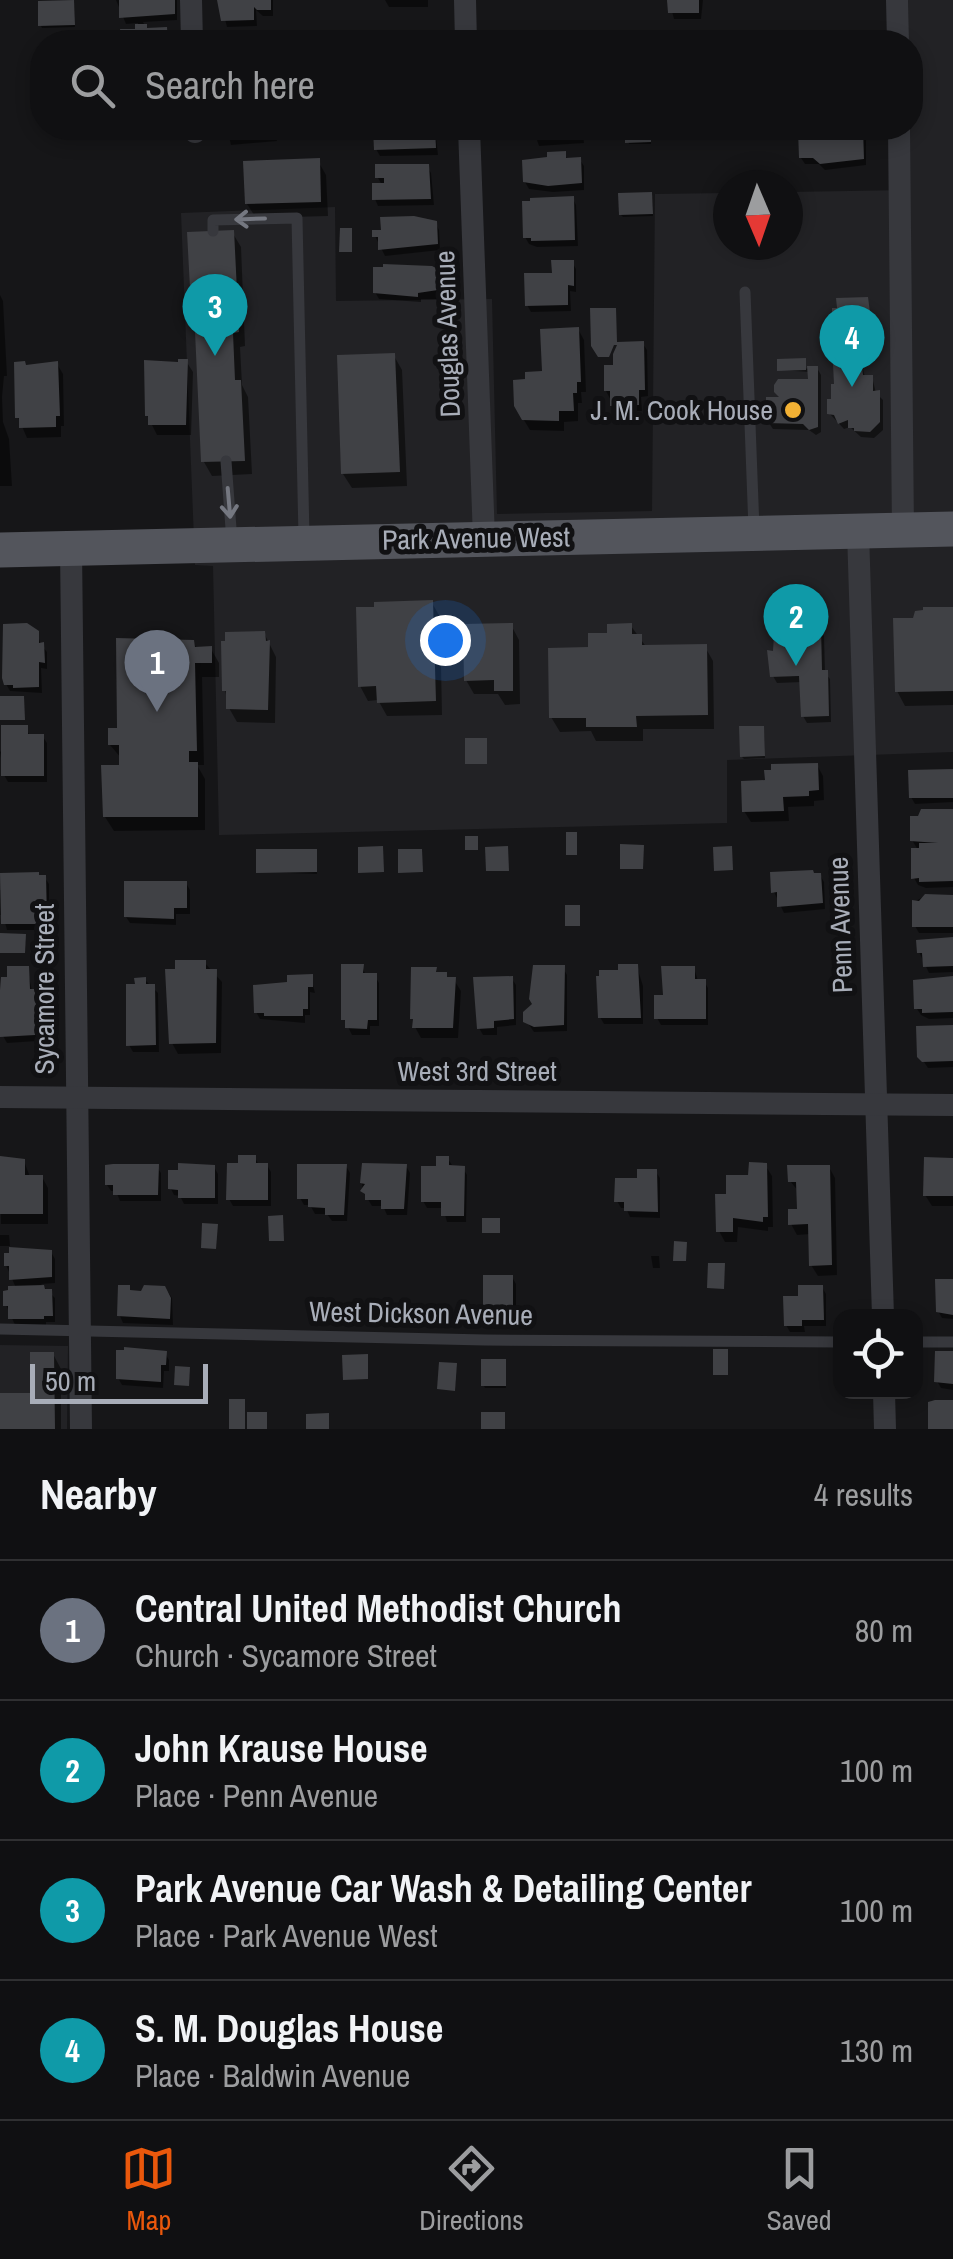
<!DOCTYPE html>
<html lang="en">
<head>
<meta charset="utf-8">
<style>
	:root { --surface:#101012; --page:#1e1e20; --text:#f1f3f6; --muted:#9c9d9f; --line:#303032; --accent:#ea580c }
	body { margin:0; font-family:"Archivo Narrow",sans-serif; background:var(--page); color:var(--text) }
	.controls { position:absolute; right:30px; bottom:30px; display:grid; overflow:hidden; border-radius:20px; box-shadow:0 5px 15px #0003 }
	.controls button { width:90px; height:90px; display:grid; place-items:center; padding:0; border:0; border-bottom:2px solid var(--line); background:var(--surface); color:var(--text); font:50px sans-serif }
	.compass { position:absolute; left:713px; top:170px; width:90px; height:90px; border-radius:50%; background:var(--surface); box-shadow:0 5px 15px #0003; rotate:178deg }
	.scale { position:absolute; left:30px; bottom:25px; width:178px; box-sizing:border-box; padding-left:10px; border:5px solid #a8adb8; border-top:0; font-size:28px; line-height:35px; white-space:nowrap; color:#a8adb8; -webkit-text-stroke:8px #111113; paint-order:stroke }
	.you { position:absolute; left:445px; top:640px; width:35px; height:35px; margin:-25px; border:8px solid #fff; border-radius:50%; background:#1a73e8; box-shadow:0 0 0 15px #1a73e833 }
	.badge { display:grid; place-items:center; width:65px; height:65px; border-radius:50%; background:var(--accent); color:#fff; font-size:32px; font-weight:700 }
	.pin { position:absolute; translate:-50% -82px; filter:drop-shadow(0 2px 5px #0008) }
	.pin::after { content:''; position:absolute; top:52px; width:35px; height:30px; background:inherit; clip-path:polygon(0 0,100% 0,50% 100%) }
	.list { margin:0; padding:0; list-style:none }
	h2 { display:flex; justify-content:space-between; align-items:center; height:130px; margin:0; padding:0 40px; font-size:42px }
	h2 small { font-size:32px; font-weight:400; color:var(--muted) }
	.list li { display:grid; grid-template-columns:65px 1fr auto; gap:30px; align-items:center; box-sizing:border-box; height:140px; padding:0 40px; border-top:2px solid var(--line) }
	.list b { display:block; font-size:38px; white-space:nowrap }
	.list p { margin:0; font-size:32px; white-space:nowrap; color:var(--muted) }
	.list em { font-size:32px; font-style:normal; color:var(--muted) }
	.icon { flex:none; width:55px; height:55px; fill:none; stroke:currentColor; stroke-width:2; stroke-linecap:round; stroke-linejoin:round }
	.map { position:relative; flex:none; width:953px; height:1429px; overflow:hidden }
	.search { position:absolute; background:var(--surface); box-shadow:0 5px 15px #0003; left:30px; right:30px; top:30px; height:110px; display:flex; align-items:center; gap:25px; box-sizing:border-box; padding:0 35px; border-radius:40px; color:var(--muted); font-size:38px }
	.sheet { height:690px; background:var(--surface) }
	nav { display:flex; justify-content:space-around; align-items:center; box-sizing:border-box; height:140px; border-top:2px solid var(--line); background:var(--surface); font-size:28px; color:var(--muted) }
	nav a { display:grid; justify-items:center; gap:5px }
	nav .on { color:var(--accent) }
	.map>svg:first-child { display:block }
	.built { fill:#222225 }
	.shadow { fill:#0007 }
	.building { fill:#404145 }
	.lines { fill:none; stroke-linecap:round; stroke-linejoin:round }
	.lane { stroke:#37383d; stroke-width:11 }
	.street { stroke:#37383d; stroke-width:22 }
	.primary { stroke:#53555c; stroke-width:35 }
	.oneway { stroke:#757881 }
	.poi-dot { fill:#f2b134; stroke:#111113; stroke-width:4 }
	.labels { text-anchor:middle; stroke-width:10; stroke-linejoin:round; paint-order:stroke }
	.street-label { font-size:28px; fill:#a8adb8; stroke:#111113 }
	.poi-label { font-size:28px; fill:#a8adb8; stroke:#111113; text-anchor:end }
</style>
</head>
<body>
<div class="map">
<svg width="953" height="1429" viewBox="0 0 953 1429">
	<rect width="100%" height="100%" fill="#161618"/>
	<g class="built">
		<path d="M908,0h45v752l-226,8v63l-508,12 -6,-269 -18,-1 -14,-352 154,-6 1,94 156,-2 5,215 155,-3 3,-317 73,-1v52h60v-53l121,-2z"/>
		<path d="M0,1345l68,1 -1,83h-67z"/>
	</g>
	<g class="shadow">
		<path d="M116,0h61v20l-34,2 5,9 18,-1 4,12h-47v-10l15,-1v-8l-12,1z"/>
		<path d="M220,0h53v16h-10l-7,-6 1,16 -30,1z"/>
		<path d="M385,0h43v7h-39z"/>
		<path d="M669,0h34l-2,19h-27z"/>
		<path d="M74,6l1,21 -33,1 -1,-2z"/>
		<path d="M227,128h48l2,13 -46,4z"/>
		<path d="M375,128h60l3,27 -58,1 -4,-7z"/>
		<path d="M533,128h49l2,15 -45,3z"/>
		<path d="M627,128h24v16h-22z"/>
		<path d="M818,128h35l3,3h6l4,7v27l-41,5 -6,-6h-14l-4,-6z"/>
		<path d="M564,154l4,6h12l4,6v24l-31,2 -24,-3 -4,-7z"/>
		<path d="M318,161l8,14 2,41 -72,2 -9,-14z"/>
		<path d="M427,166l4,7 3,32 -56,1 -3,-7 7,-14 -4,-7z"/>
		<path d="M652,197l1,19 -30,1 -2,-2z"/>
		<path d="M573,199l3,6 2,41 -41,1 -8,-3 -4,-7z"/>
		<path d="M436,224l3,6 1,20 -55,6 -10,-20z"/>
		<path d="M232,232l9,15 4,99 -5,1 2,38 6,12 4,77 -40,2 -8,-14 -8,-168 -4,-7z"/>
		<path d="M572,262l4,7v23l-6,-1 1,20 -40,1 -4,-7 27,-30z"/>
		<path d="M436,271l4,7v19l-3,2h-16v3l-42,-3 -4,-7z"/>
		<path d="M0,295l3,6 4,75h-3l-2,21 1,25 6,17 3,47h-12z"/>
		<path d="M868,302l3,28h-29l-2,-5h-4l-1,-2z"/>
		<path d="M578,329l6,11 2,52h-5l1,11h-4v18l-14,1v9l-34,-1 -11,-18z"/>
		<path d="M643,344l4,6 1,46 -7,1 1,14 -25,1 -11,-21 9,-23z"/>
		<path d="M857,347l8,30h7l4,16 7,7v30l-9,8 -13,-1 -11,-10 -6,2 -14,-15z"/>
		<path d="M394,356l8,14 5,116 -55,2 -9,-14z"/>
		<path d="M186,361l7,11 -2,63h-34l-10,-20 33,-50z"/>
		<path d="M57,364l6,10 1,52h-3v11l-34,1 -9,-21 8,-50z"/>
		<path d="M817,368l4,7v57l-5,3 -7,-5 -36,-1 -4,-6 12,-24 29,-18v-9l-30,-2z"/>
		<path d="M432,603l8,14 2,98 -55,1 -9,-16 -10,1 -8,-15z"/>
		<path d="M953,609v96l-48,1 -8,-15z"/>
		<path d="M816,619l8,17 1,37 5,6 1,43 -24,1 -4,-7 -1,-34 -25,1 -4,-7 3,-23z"/>
		<path d="M511,625l8,15 1,64 -15,1 -7,-11h-24l-8,-14z"/>
		<path d="M631,626l16,22 58,-1 8,14 1,68h-71v12h-47l-5,-10 -31,1 -9,-15 40,-67z"/>
		<path d="M36,630l5,15 6,7v17l-6,-1 1,25 -32,-2 -4,-7z"/>
		<path d="M264,633l12,24 -1,66 -38,-1 -8,-14 -4,-18z"/>
		<path d="M193,642l4,7h14l8,14v14h-17l2,88h-7l8,14v51l-91,1 -9,-14 17,-58 -12,-14z"/>
		<path d="M26,727l4,10h13l4,6v39h-39l-4,-7 -4,-23z"/>
		<path d="M764,731l1,27 -21,1 -2,-2z"/>
		<path d="M817,765l6,11 1,24 -10,1v5l-26,1 1,14 -38,1 -7,-11 23,-29z"/>
		<path d="M953,773v29l-38,2 -4,-7z"/>
		<path d="M953,811v76l-27,1 -8,-3 -4,-7 4,-28 -6,-10z"/>
		<path d="M316,851l1,23 -58,-2z"/>
		<path d="M820,875l4,7 1,27 -41,4 -10,-21z"/>
		<path d="M45,878l4,6v41l-8,1v4h-34l-4,-15h-3v-25z"/>
		<path d="M186,883l4,7v24h-14v11l-46,-2 -4,-6z"/>
		<path d="M925,896l28,1v36h-34l-4,-7 -1,-24z"/>
		<path d="M953,941v31l-24,1 -10,-21z"/>
		<path d="M204,962l18,20 -1,71 -43,1 -6,-11z"/>
		<path d="M362,966l4,10h9l4,7v43h-9v9h-18l-8,-16z"/>
		<path d="M637,967l6,19v38h-39l-4,-7 20,-44z"/>
		<path d="M27,968l5,23 5,7v43l-30,2 -4,-7z"/>
		<path d="M563,968l4,7v56l-33,1 -9,-13z"/>
		<path d="M694,968l4,13h6l4,7v37h-47l-4,-7 9,-20z"/>
		<path d="M435,969l3,6 16,5 7,11 -3,47h-37l-6,-11z"/>
		<path d="M311,977l4,16 -5,-1v23h-5v8l-45,-4 -4,-7 33,-28z"/>
		<path d="M512,979l4,6v40l-19,2v8h-14l-4,-7z"/>
		<path d="M145,980l13,13 1,59h-26l-4,-7 8,-59z"/>
		<path d="M953,981v37l-24,1 -8,-4 -4,-6z"/>
		<path d="M953,1027v40l-25,1 -8,-12z"/>
		<path d="M255,1158l4,7h8l4,7v34h-38l-4,-7 11,-33z"/>
		<path d="M0,1159l24,2 6,16h12l6,11v36h-47z"/>
		<path d="M448,1159l4,6 11,3 4,7 -1,47h-19l-4,-14h-16l-4,-7z"/>
		<path d="M953,1160v46h-21l-7,-11z"/>
		<path d="M765,1165l7,11 1,51h-5v4l-30,-4 -1,15h-12l-6,-11 9,-34z"/>
		<path d="M346,1166l4,7 -3,48h-15l-5,-7h-12l-5,-9h-6l-4,-7z"/>
		<path d="M406,1166l4,7 -3,42h-20l-4,-9h-11l-9,-15 -1,-8z"/>
		<path d="M157,1167l4,6v28h-41l-4,-10h-5l-4,-6z"/>
		<path d="M214,1167l4,7v30h-34l-4,-8 -6,-1 -3,-6z"/>
		<path d="M829,1167l6,11 2,97 -19,1 -7,-11v-31l-14,1 -6,-11 8,-13v-19l-9,-11z"/>
		<path d="M656,1172l4,6v40l-30,-1 -4,-9h-5l-4,-7z"/>
		<path d="M0,1235h9l1,11h-10z"/>
		<path d="M51,1252l4,7v24l-14,1 14,14v24h-9v3h-31l-9,-20 10,-17 -10,-23z"/>
		<path d="M651,1256h8l1,12h-7z"/>
		<path d="M512,1277l4,7v42h-26l-4,-7z"/>
		<path d="M953,1280v39l-11,-1 -4,-7z"/>
		<path d="M822,1287l4,7v32h-22l1,6h-15l-4,-7 15,-26z"/>
		<path d="M145,1288l23,4 4,6 1,27 -50,-2 -3,-7 11,-23h11z"/>
		<path d="M165,1353l4,7v11h-5l-1,17 -41,-3 -4,-7z"/>
		<path d="M53,1354l8,15v60h-61v-34h33z"/>
		<path d="M953,1354v36l-12,-2 -4,-7z"/>
		<path d="M505,1362l1,26h-21l-1,-2z"/>
	</g>
	<g class="building">
		<path d="M74,0l1,25 -37,1v-25z"/>
		<path d="M119,0h56v14l-56,4z"/>
		<path d="M217,0h54v10h-14l-3,-3v13l-33,1z"/>
		<path d="M667,0h32v13h-31z"/>
		<path d="M135,24h12v4l20,-1 1,15h-47l-1,-13h15z"/>
		<path d="M225,128h50v7l-50,4z"/>
		<path d="M373,128h62l1,20 -62,2z"/>
		<path d="M532,128h50v9l-50,3z"/>
		<path d="M625,128h26v14l-26,1z"/>
		<path d="M815,128h48l1,31 -44,5 -7,-6h-14l-1,-28z"/>
		<path d="M566,151v7l15,-1 1,26 -34,3 -25,-4 -1,-22 25,-3v-5z"/>
		<path d="M320,158l1,44 -76,2 -2,-43z"/>
		<path d="M375,164h54l2,35 -59,1v-17h12v-5h-9z"/>
		<path d="M652,192l1,22 -34,1 -1,-22z"/>
		<path d="M574,196l1,44 -44,1v-3h-8l-1,-37h8v-3z"/>
		<path d="M414,216l23,5 1,23 -60,6v-13h-6v-7h9l-1,-13z"/>
		<path d="M340,228h12v24h-13z"/>
		<path d="M234,230l5,102 -6,1 2,47h6l4,81 -44,1 -8,-174h-3l-3,-56z"/>
		<path d="M551,260h23v26l-6,-1v20l-43,1 -1,-33h28z"/>
		<path d="M383,264l49,2 6,3v21l-20,3v4l-45,-4v-26h10z"/>
		<path d="M868,297l4,31h-34l-1,-5h-5v-15h5l-1,-10z"/>
		<path d="M590,308h26l1,34 27,-1 1,49h-6v15l-29,1v-15h-6v-26h9v-11l4,-9h-3l-5,12h-11l-7,-11z"/>
		<path d="M579,327l2,55h-4v11h-4l1,18h-15v10l-37,-1 -8,-14 -1,-26 12,-1v-7l17,-1 -2,-42z"/>
		<path d="M832,344h27l4,31h10v16l7,-1v32l-10,10 -16,-1v-3h-6v-8l-10,4 -4,-9 -7,-1v-15h4v-15h3z"/>
		<path d="M395,353l5,119 -59,2 -4,-119z"/>
		<path d="M806,358v12l-29,1v-12z"/>
		<path d="M178,359h10l-2,66h-38v-9h-3l-1,-56 34,2z"/>
		<path d="M25,361l1,4 32,-4 2,55h-4v11l-37,1v-10h-4l-1,-56z"/>
		<path d="M807,366h11v61l-9,3 -6,-6 -37,-1v-26h13l-5,-5v-7l4,-6h30z"/>
		<path d="M433,600l3,101 -59,2 -1,-17 -18,1 -2,-80h18v-5z"/>
		<path d="M923,607h30v84l-58,1 -2,-74h20l2,-7 8,-1z"/>
		<path d="M818,616v11l3,-1 1,44h6l1,46 -28,1 -2,-41 -29,1 -3,-27 6,1 2,-33z"/>
		<path d="M27,623l12,8v12l5,-1 1,21 -6,-1v25l-26,1v-3h-9l-2,-7 1,-54z"/>
		<path d="M513,623v68h-19v-11l-30,1 -1,-57z"/>
		<path d="M632,623v11h10v11l65,-1 1,71 -72,1 1,11h-51v-9h-37l-1,-70 40,-1v-14h19v-9z"/>
		<path d="M265,631l1,10 4,-1 -2,70 -42,-1v-18h-4l-1,-50h4v-9z"/>
		<path d="M116,638l78,2 1,7 17,-1v17h-17l2,88h-8v11h9v55h-95l-2,-52h18v-20h-11v-17h9z"/>
		<path d="M0,696h24l1,24h-25z"/>
		<path d="M1,725h27v9h16v42h-43z"/>
		<path d="M739,726h25l1,30 -25,1z"/>
		<rect x="465" y="738" width="22" height="26"/>
		<path d="M818,763l1,27 -10,1v5l-26,1 1,14 -42,1 -1,-31 24,-1 -1,-10h7v-6z"/>
		<path d="M953,769v29h-44l-1,-28z"/>
		<path d="M921,809h32v72l-34,1v-4l-8,1v-31h8v-5h19l-28,-2v-25h8z"/>
		<rect x="566" y="832" width="11" height="23"/>
		<rect x="465" y="836" width="13" height="14"/>
		<path d="M620,844l24,1 -1,24h-23z"/>
		<path d="M383,846l1,26 -26,1v-26z"/>
		<path d="M508,846l1,25h-23l-1,-24z"/>
		<path d="M732,846l1,24 -19,1 -1,-24z"/>
		<path d="M256,849h61v23l-61,1z"/>
		<path d="M398,849h24l1,23 -25,1z"/>
		<path d="M813,870l1,3h7l2,30 -46,4v-15l-6,1 -1,-21z"/>
		<path d="M39,872v3h7l1,44h-8v5h-38l-1,-51z"/>
		<path d="M124,881h63v27h-13v11l-50,-2z"/>
		<path d="M925,894l28,1v32h-41v-27l7,1z"/>
		<rect x="565" y="905" width="15" height="21"/>
		<path d="M0,933l26,1 -1,19h-25z"/>
		<path d="M953,937v29l-30,1 -1,-14h-5l-1,-13z"/>
		<path d="M175,960h31v9h11l-1,74 -47,1 -4,-75h10z"/>
		<path d="M341,964h23l-1,9h14v47h-9l-1,9 -22,-1v-8h-4z"/>
		<path d="M618,964h20l3,54h-43l-2,-42h3v-6h19z"/>
		<path d="M533,965h32l-1,60 -30,2 -11,-5v-10l9,-8 -3,-5z"/>
		<path d="M7,966h22l1,23h5l2,18 -2,28 -35,2v-47l1,-13h6z"/>
		<path d="M661,966h34v13h11v40h-52v-24h9z"/>
		<path d="M411,967h26l-1,5h11v5h9l-3,51h-41l1,-9h-3z"/>
		<path d="M313,974v13h-5v22h-5v7h-39v-3h-10l-1,-28 34,-3v-7z"/>
		<path d="M513,976l1,43 -20,2v7l-17,1 -4,-52z"/>
		<path d="M953,976v36l-31,1v-4h-8l-1,-29z"/>
		<path d="M146,977v7h9l1,61 -30,1v-62h9l-1,-6z"/>
		<path d="M953,1025v36l-31,1 -5,-5 -1,-31z"/>
		<path d="M238,1155h18v8h12v37h-42l1,-37h11z"/>
		<path d="M0,1156l25,3v16h18v39h-43z"/>
		<path d="M436,1156h13v9l16,1 -1,50h-23v-14h-20v-36h15z"/>
		<path d="M924,1157l29,1v38h-30z"/>
		<path d="M749,1162l18,1 1,54h-5v5l-30,-4v14h-17l-1,-38h11v-19h22z"/>
		<path d="M178,1163l37,2v33h-37v-8l-10,-1v-19h10z"/>
		<path d="M362,1163l45,1 -3,45h-23v-9h-16v-6l-5,-3 5,-7 -5,-1z"/>
		<path d="M113,1164h46l-1,31h-45v-10h-8v-20z"/>
		<path d="M297,1164h50l-3,51h-19v-7l-17,-1v-8h-11z"/>
		<path d="M787,1165h43l2,100 -23,1 -1,-42 -20,1v-16h9l-1,-27h-8z"/>
		<path d="M637,1169h20l1,43 -34,-1v-9h-10l1,-24h22z"/>
		<path d="M283,1215l1,26h-15l-1,-25z"/>
		<rect x="482" y="1218" width="18" height="15"/>
		<path d="M202,1223l16,1 -2,25 -15,-1z"/>
		<path d="M674,1241l13,1 -1,19h-13z"/>
		<path d="M9,1247l43,3v27l-43,3v-14h-5v-13h5z"/>
		<path d="M708,1263h17l-1,26 -17,-1z"/>
		<rect x="483" y="1275" width="30" height="45"/>
		<path d="M935,1279h18v36l-17,-3z"/>
		<path d="M44,1285l1,4h7l1,27h-9v3h-36v-13h-5v-15l5,-1v-4z"/>
		<path d="M118,1285h12v5l11,1 3,-6 21,1 6,12 -1,21 -53,-3z"/>
		<path d="M798,1285h25l1,35h-22v6h-18l-1,-30h15z"/>
		<path d="M124,1347l43,4 -1,14h-5v17l-45,-3v-29h8z"/>
		<rect x="713" y="1349" width="15" height="26"/>
		<path d="M935,1351h18v33l-19,-2z"/>
		<path d="M30,1352h24l1,77h-55v-36h30z"/>
		<path d="M368,1354v25l-25,1 -1,-25z"/>
		<rect x="481" y="1359" width="25" height="27"/>
		<path d="M439,1362l18,1 -2,28 -18,-2z"/>
		<path d="M175,1366l15,1 -1,19 -15,-1z"/>
		<rect x="229" y="1399" width="16" height="30"/>
		<path d="M935,1400h18v29h-25v-27z"/>
		<rect x="247" y="1412" width="20" height="17"/>
		<rect x="481" y="1412" width="24" height="17"/>
		<path d="M329,1413v16h-23v-15z"/>
	</g>
	<g class="lines">
		<g class="lane">
			<path d="M213,231v-11l84,-2 7,319"/>
			<path d="M745,292l9,237"/>
			<path d="M226,461l6,81"/>
			<path d="M0,1329l485,11 355,2"/>
			<path d="M916,1342h37"/>
		</g>
		<g class="street">
			<path d="M191,0l1,42"/>
			<path d="M465,0l1,42"/>
			<path d="M897,0l1,42"/>
			<path d="M195,128v4"/>
			<path d="M469,128l15,411"/>
			<path d="M899,128l4,403"/>
			<path d="M858,532l25,784"/>
			<path d="M71,548l10,881"/>
			<path d="M0,1097l953,8"/>
			<path d="M884,1392l1,37"/>
		</g>
		<path class="primary" d="M0,550l953,-21"/>
	</g>
	<defs><path id="oneway-shaft" d="M-6 0H5M1.5-3L5.5 0L1.5 3" fill="none" stroke-width="1.6" stroke-linecap="round" stroke-linejoin="round" transform="scale(2.5)"/></defs>
	<g class="oneway">
		<use href="#oneway-shaft" transform="translate(250 219) rotate(178)"/>
		<use href="#oneway-shaft" transform="translate(229 503) rotate(85)"/>
	</g>
	<circle class="poi-dot" cx="793" cy="410" r="10"/>
	<g class="labels">
		<g class="street-label">
			<text transform="translate(447 334) rotate(-92)" y="10">Douglas Avenue</text>
			<text transform="translate(476 538) rotate(-1)" y="10">Park Avenue West</text>
			<text transform="translate(840 925) rotate(-92)" y="10">Penn Avenue</text>
			<text transform="translate(44 989) rotate(-90)" y="10">Sycamore Street</text>
			<text x="477" y="1081">West 3rd Street</text>
			<text transform="translate(421 1313) rotate(1)" y="10">West Dickson Avenue</text>
		</g>
		<g class="poi-label">
			<text x="773" y="420">J. M. Cook House</text>
		</g>
	</g>
</svg>
<div class="controls">
<button><svg class="icon" aria-label="locate" viewBox="0 0 24 24"><circle cx="12" cy="12" r="6"/><path d="M12 2v4M12 18v4M2 12h4M18 12h4"/></svg></button>
</div>
<svg class="compass" viewBox="-18 -18 36 36"><path d="M0-13l5 13h-10z" fill="#e53935"/><path d="M0 13l5-13h-10z" fill="#9c9d9f"/></svg>
<div class="scale">50 m</div>
<div class="you"></div>
<div class="pin badge" style="left:157px;top:712px;background:#6b7280">1</div>
<div class="pin badge" style="left:796px;top:666px;background:#0f9aa8">2</div>
<div class="pin badge" style="left:215px;top:356px;background:#0f9aa8">3</div>
<div class="pin badge" style="left:852px;top:387px;background:#0f9aa8">4</div>
<div class="search"><svg class="icon" aria-label="search" viewBox="0 0 24 24"><circle cx="10" cy="10" r="6"/><path d="M15 15l6 6"/></svg>Search here</div>
</div>
<section class="sheet">
<h2>Nearby<small>4 results</small></h2>
<ul class="list">
<li><span class="badge" style="background:#6b7280">1</span><div><b>Central United Methodist Church</b><p>Church · Sycamore Street</p></div><em>80 m</em></li>
<li><span class="badge" style="background:#0f9aa8">2</span><div><b>John Krause House</b><p>Place · Penn Avenue</p></div><em>100 m</em></li>
<li><span class="badge" style="background:#0f9aa8">3</span><div><b>Park Avenue Car Wash &amp; Detailing Center</b><p>Place · Park Avenue West</p></div><em>100 m</em></li>
<li><span class="badge" style="background:#0f9aa8">4</span><div><b>S. M. Douglas House</b><p>Place · Baldwin Avenue</p></div><em>130 m</em></li>
</ul>
</section>
<nav>
<a class="on"><svg class="icon" aria-label="map" viewBox="0 0 24 24"><path d="M3 6l6-2 6 2 6-2v14l-6 2-6-2-6 2zM9 4v14M15 6v14"/></svg>Map</a>
<a><svg class="icon" aria-label="directions" viewBox="0 0 24 24"><path d="M12 3l9 9-9 9-9-9zM9 14v-3h6M13 9l2 2-2 2"/></svg>Directions</a>
<a><svg class="icon" aria-label="saved" viewBox="0 0 24 24"><path d="M7 4h10v16l-5-4-5 4z"/></svg>Saved</a>
</nav>
</body>
</html>
